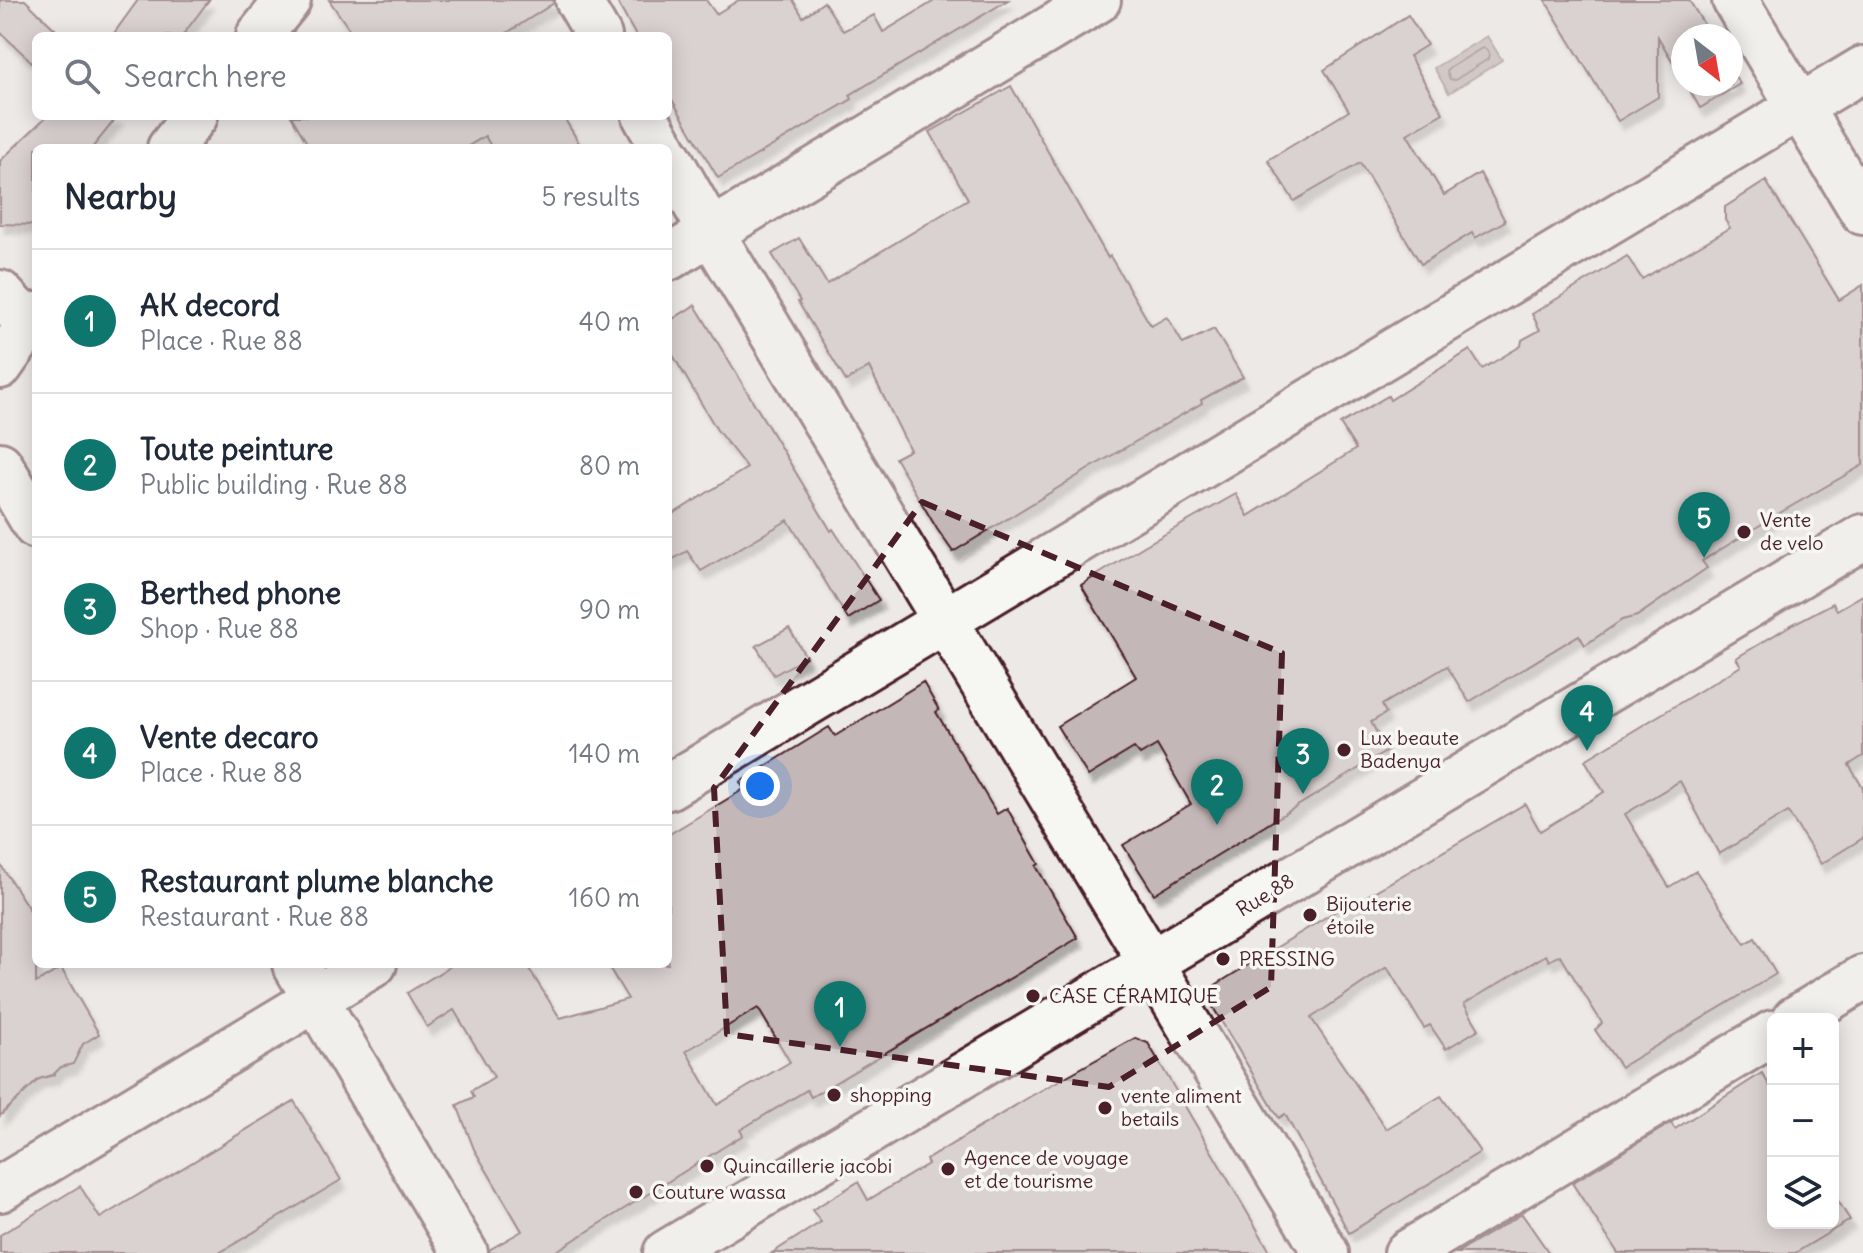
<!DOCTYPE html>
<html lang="en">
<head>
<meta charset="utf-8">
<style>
	:root { --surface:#fff; --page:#f6f6f7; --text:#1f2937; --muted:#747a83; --line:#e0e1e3; --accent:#0f766e }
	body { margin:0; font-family:Delius,sans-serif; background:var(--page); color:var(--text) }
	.controls { position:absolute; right:24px; bottom:24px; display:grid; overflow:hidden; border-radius:12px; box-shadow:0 4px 20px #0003 }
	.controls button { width:72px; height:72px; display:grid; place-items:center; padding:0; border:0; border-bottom:2px solid var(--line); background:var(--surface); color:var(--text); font:40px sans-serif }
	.compass { position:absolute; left:1671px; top:24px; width:72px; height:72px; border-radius:50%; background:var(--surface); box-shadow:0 4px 20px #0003; rotate:149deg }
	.you { position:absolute; left:760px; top:786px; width:28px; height:28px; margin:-20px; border:6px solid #fff; border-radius:50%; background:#1a73e8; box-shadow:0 0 0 12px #1a73e833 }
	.badge { display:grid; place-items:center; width:52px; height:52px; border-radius:50%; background:var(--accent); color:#fff; font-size:26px; font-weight:700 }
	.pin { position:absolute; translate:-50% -66px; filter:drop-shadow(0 2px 4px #0008) }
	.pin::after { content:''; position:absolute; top:42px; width:28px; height:24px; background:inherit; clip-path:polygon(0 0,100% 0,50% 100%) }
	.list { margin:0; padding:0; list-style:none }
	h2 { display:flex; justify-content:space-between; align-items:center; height:104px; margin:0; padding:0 32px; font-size:34px }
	h2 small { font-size:26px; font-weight:400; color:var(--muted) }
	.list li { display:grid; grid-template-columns:52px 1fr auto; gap:24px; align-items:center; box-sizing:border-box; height:144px; padding:0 32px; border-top:2px solid var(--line) }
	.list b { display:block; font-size:30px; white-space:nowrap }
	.list p { margin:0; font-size:26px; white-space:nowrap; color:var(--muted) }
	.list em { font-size:26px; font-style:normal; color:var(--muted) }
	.icon { flex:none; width:44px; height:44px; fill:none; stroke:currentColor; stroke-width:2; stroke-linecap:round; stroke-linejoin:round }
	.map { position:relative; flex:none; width:1863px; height:1253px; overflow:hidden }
	.search { position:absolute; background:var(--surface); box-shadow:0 4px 20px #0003; left:32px; top:32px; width:640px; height:88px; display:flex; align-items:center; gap:20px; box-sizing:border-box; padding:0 28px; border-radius:12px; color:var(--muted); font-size:30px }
	.panel { position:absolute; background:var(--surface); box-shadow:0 4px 20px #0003; left:32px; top:144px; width:640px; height:824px; border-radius:12px }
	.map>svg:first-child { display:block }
	.water { fill:#b1a2a3; stroke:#886e73; stroke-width:2 }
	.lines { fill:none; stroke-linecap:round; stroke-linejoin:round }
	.shore { stroke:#73535b; stroke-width:2 }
	.building { fill:#c4b7b7; stroke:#4a1f2b; stroke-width:2; fill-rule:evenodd; filter:url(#shadow) }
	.minor-casing { stroke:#4a1f2b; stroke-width:50 }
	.major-casing { stroke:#4a1f2b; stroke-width:50 }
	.minor { stroke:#f6f6f2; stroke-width:44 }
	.major { stroke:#f6f6f2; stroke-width:44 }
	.marked { fill:none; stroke:#4a1f2b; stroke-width:6; stroke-dasharray:16 10; stroke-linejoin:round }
	.poi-dot { fill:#4a1f2b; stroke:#f6f6f2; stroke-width:3 }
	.labels { text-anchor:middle; stroke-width:7; stroke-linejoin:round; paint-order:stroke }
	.poi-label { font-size:20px; fill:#4a1f2b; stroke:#f6f6f2; text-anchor:start }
	.street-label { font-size:20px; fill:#4a1f2b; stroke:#f6f6f2 }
</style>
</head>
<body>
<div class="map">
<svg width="1863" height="1253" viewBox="0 0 1863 1253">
	<defs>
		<filter id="shadow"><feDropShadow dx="5" dy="9" stdDeviation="2" flood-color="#0004"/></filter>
	</defs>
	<rect width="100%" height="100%" fill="#ece9e6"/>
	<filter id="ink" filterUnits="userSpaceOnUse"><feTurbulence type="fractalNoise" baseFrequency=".0125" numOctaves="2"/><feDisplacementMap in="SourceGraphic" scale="16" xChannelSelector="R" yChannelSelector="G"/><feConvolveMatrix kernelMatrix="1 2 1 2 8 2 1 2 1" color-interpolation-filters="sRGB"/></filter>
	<g filter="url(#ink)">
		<path class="water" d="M1487,36l15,24 -53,33 -15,-25z"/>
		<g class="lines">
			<path class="shore" d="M1482,48l4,1 3,5 -1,5 -33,21 -5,-1 -3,-6 1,-4z"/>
		</g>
		<g class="building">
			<path d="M0,0h25l37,36h-26v30l-36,-34z"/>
			<path d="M138,0h71l-27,36h-70z"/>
			<path d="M329,0h224l1,3 -52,33h-148z"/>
			<path d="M616,0h90l10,14 23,-14h54l10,17 21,-15 19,29 31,-16 9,17 53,-32h72l-158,95 2,4 -134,79 -50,-85v-57h-32z"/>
			<path d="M1545,0h144l22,36h-28v43l-25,-42v60l-40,24z"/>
			<path d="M1408,15l19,30 -18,11 34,57 -36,21 37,61 36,-22 25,48 -30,17 -3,-5 -51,31 -61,-101 -66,38 -26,-41 81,-49 -25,-41z"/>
			<path d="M1731,70l9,14 -40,24 -14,-24h45z"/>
			<path d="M1011,86l97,172 2,-2 41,70 16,-9 16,27 31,-15 29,48 -42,23 1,3 -105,61 -144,88 -16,-23 -42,-71 15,-8 -41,-83 -23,14 -48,-79 2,-1 -28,-47 27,-16 28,46 141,-85 -38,-67z"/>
			<path d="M47,116h71l-26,32h-56v77l-36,-1v-63z"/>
			<path d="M291,116h272l19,32h-90l-7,-12 -20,12h-155z"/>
			<path d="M1766,181l73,119 24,-15v180l-80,46 -81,50 5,7 -70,48 -15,4 -37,25 -6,-10 -110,67 -22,-36 -65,39 4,8 -15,9 16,29 -233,143 -31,-49 68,-41 -34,-59 -17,10 -6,-7 -46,28 -31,-50 79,-49 -55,-92 63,-39 92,-52 12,22 108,-67 -16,-25 48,-28 2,4 80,-50 12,19 39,-23 1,-6 18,-10 -8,-16 95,-58 15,23 88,-51 -5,-8v-13z"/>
			<path d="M695,305l136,226 2,-2 46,71 -31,19 -60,-99 -87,51 -14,-20 -19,11v-45l79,-49 -30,-38 -49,-83v-25z"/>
			<path d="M1863,595v161l-14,9 14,23v50l-42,26 -33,-52 -69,42 -39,-73 -55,33 44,73 27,-16 49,73 10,-6 21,36 -155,93 -26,-37 7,-7 -42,-68 -11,6 -3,-6 -82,49 15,25 -33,20 -16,-24 -6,3 -37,-61 -76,51 75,111 55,-33 39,56 -131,81 -64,-119 -6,4 -75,-126 135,-83 2,2 184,-107 15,27 64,-39 -19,-32 156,-94 -5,-8 55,-33 42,-22 4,7z"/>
			<path d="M789,628l17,29 -32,18 -18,-29z"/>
			<path d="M923,682l16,28 -3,2 61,102 10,-6 32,56 -3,2 42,72 -267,159 -4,-7 -67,40 3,5 -190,118h-63l-1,-3 33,-19 -48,-82 -17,-44 17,-8 -3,-6 23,-14 -40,-67 -27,17 -20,-34 47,-29h72l34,54 68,-19 -21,-35h61v-129l76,-46 -4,-7 89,-55 6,9zM758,1008l32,54 -73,43 -31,-54z"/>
			<path d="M0,864l36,56v63l25,-15 38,66 -16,10 -10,20 -12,3 -8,8 -14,4 -39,37z"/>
			<path d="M1135,1038l13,5 123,210h-499l49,-31 -9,-12 46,-28 10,18 60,-36 -2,-4 105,-64z"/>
			<path d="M1762,1073l11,18v132h60v-30l17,27 -55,33h-177l-46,-70 99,-60 4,6z"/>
			<path d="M294,1101l47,79 -122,73h-219v-18l80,-49 20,32z"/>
			<path d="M1522,1214l27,39h-92z"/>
		</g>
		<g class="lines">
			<defs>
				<g id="minor">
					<path d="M578,0l21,36"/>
					<path d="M1735,0l128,212"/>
					<path d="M259,36l29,-36"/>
					<path d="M645,116l18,32"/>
					<path d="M170,148l25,-32"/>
					<path d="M668,156l43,76 615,1021"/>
					<path d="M668,258l430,-258"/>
					<path d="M0,293l29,31"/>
					<path d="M0,366l36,-51"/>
					<path d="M0,465l36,61"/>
					<path d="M668,787l1195,-718"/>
					<path d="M295,964l170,289"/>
					<path d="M1795,1019l68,-41"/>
					<path d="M0,1189l374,-225"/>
					<path d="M1407,1253l366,-220"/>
				</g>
				<path id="major" d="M666,1253l1197,-716"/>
			</defs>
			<use href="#minor" class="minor-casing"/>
			<use href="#major" class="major-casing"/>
			<use href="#minor" class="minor"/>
			<use href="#major" class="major"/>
		</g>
	</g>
	<path d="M0 0H1863V1253H0ZM922,502l360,151 -11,334 -162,100 -382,-53 -13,-246z" fill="#ece9e6" fill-opacity=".55" fill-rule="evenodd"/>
	<path class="marked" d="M922,502l360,151 -11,334 -162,100 -382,-53 -13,-246z"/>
	<g class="poi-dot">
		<circle cx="1744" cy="532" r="8"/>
		<circle cx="1344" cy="750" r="8"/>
		<circle cx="1310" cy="915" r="8"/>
		<circle cx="1223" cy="959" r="8"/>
		<circle cx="1033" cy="996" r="8"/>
		<circle cx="834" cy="1095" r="8"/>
		<circle cx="1105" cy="1108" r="8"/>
		<circle cx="707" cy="1166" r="8"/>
		<circle cx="948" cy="1169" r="8"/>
		<circle cx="636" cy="1192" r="8"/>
	</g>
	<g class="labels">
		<g class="poi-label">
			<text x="1760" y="527">Vente<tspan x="1760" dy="23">de velo</tspan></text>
			<text x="1360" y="745">Lux beaute<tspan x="1360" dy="23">Badenya</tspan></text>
			<text x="1326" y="911">Bijouterie<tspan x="1326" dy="23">étoile</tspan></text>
			<text x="1239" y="966">PRESSING</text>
			<text x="1049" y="1003">CASE CÉRAMIQUE</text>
			<text x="850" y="1102">shopping</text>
			<text x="1121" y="1103">vente aliment<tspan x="1121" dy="23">betails</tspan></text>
			<text x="964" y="1165">Agence de voyage<tspan x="964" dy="23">et de tourisme</tspan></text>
			<text x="723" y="1173">Quincaillerie jacobi</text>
			<text x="652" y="1199">Couture wassa</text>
		</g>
		<g class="street-label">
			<text transform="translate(1265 895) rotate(-31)" y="7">Rue 88</text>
		</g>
	</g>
</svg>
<div class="controls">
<button>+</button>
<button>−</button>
<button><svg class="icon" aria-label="layers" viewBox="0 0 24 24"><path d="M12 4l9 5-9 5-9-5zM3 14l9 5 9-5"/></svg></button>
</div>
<svg class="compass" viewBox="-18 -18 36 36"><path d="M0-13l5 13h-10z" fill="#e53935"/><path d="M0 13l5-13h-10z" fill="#747a83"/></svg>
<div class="you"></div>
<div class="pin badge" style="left:840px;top:1047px">1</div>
<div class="pin badge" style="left:1217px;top:825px">2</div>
<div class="pin badge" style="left:1303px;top:794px">3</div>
<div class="pin badge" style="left:1587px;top:751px">4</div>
<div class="pin badge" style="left:1704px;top:558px">5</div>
<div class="search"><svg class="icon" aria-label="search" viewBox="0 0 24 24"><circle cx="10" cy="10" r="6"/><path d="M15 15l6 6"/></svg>Search here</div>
<section class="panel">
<h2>Nearby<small>5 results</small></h2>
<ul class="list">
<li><span class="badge">1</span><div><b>AK decord</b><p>Place · Rue 88</p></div><em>40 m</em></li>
<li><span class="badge">2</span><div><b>Toute peinture</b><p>Public building · Rue 88</p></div><em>80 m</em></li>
<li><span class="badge">3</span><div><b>Berthed phone</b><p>Shop · Rue 88</p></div><em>90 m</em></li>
<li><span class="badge">4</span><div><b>Vente decaro</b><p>Place · Rue 88</p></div><em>140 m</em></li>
<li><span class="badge">5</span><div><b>Restaurant plume blanche</b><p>Restaurant · Rue 88</p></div><em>160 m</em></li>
</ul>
</section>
</div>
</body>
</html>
